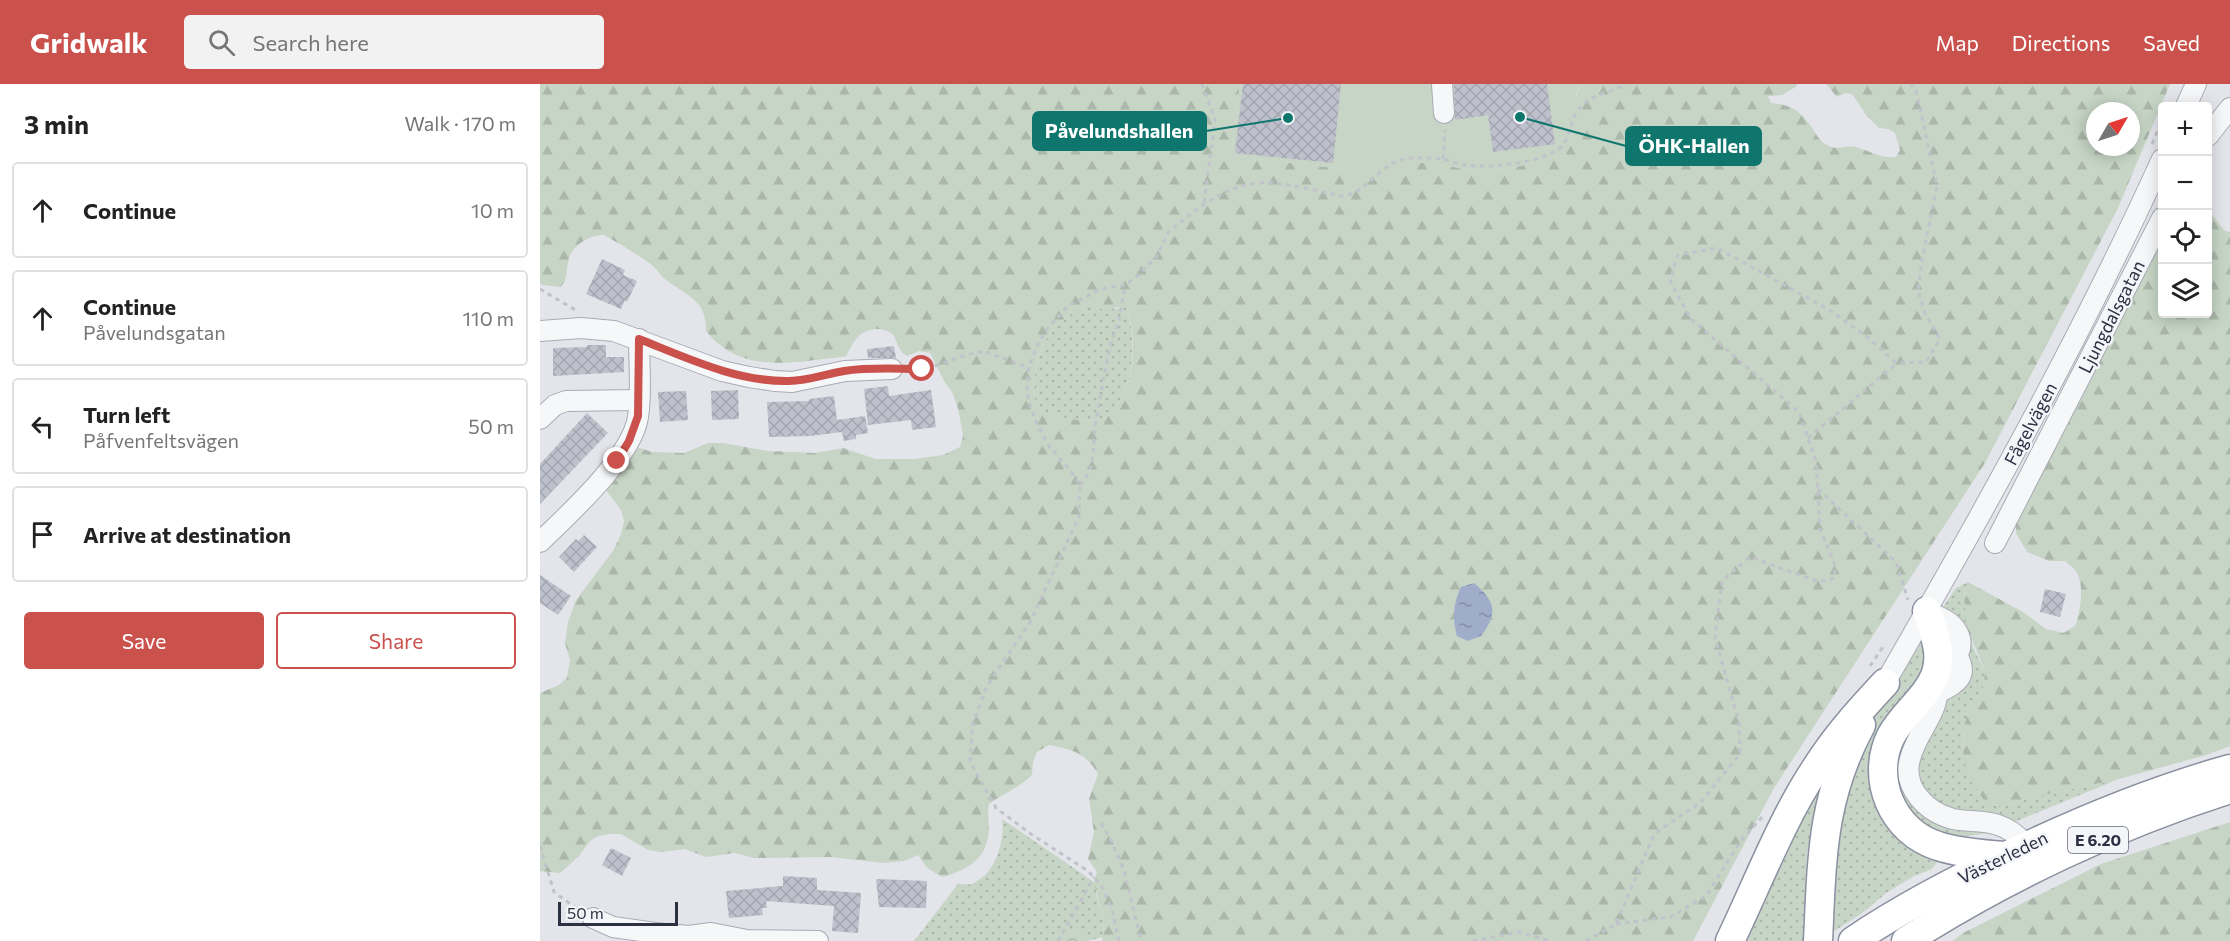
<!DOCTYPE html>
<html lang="en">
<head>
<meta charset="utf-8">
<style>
	:root { --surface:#fff; --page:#f2f2f2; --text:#222; --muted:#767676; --line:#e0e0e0; --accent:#cb514d }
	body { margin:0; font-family:Commissioner,sans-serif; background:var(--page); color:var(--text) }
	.controls { position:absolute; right:18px; top:18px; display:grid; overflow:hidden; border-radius:6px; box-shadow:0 3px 15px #0003 }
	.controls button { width:54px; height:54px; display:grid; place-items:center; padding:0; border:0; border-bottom:2px solid var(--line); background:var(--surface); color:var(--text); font:30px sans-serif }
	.compass { position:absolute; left:1546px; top:18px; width:54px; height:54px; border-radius:50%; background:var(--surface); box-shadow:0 3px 15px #0003; rotate:51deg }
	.scale { position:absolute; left:18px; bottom:15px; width:120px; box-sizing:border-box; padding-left:6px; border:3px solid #2b3043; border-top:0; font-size:16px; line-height:21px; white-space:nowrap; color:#2b3043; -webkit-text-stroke:4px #f3f5f8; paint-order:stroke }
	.stop { position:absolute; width:18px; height:18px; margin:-14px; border:4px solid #cb514d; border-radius:50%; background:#fff }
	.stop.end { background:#cb514d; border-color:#fff; box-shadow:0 2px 6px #0008 }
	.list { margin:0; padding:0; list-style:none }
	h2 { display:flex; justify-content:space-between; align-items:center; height:78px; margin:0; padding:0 24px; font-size:26px }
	h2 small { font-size:20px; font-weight:400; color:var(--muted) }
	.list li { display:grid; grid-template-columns:39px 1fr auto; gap:18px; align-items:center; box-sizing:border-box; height:96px; margin:0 12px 12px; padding:0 12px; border:2px solid var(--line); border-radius:6px }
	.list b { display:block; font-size:22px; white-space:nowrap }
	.list p { margin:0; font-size:20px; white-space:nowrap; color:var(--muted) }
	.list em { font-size:20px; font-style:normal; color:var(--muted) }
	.actions { display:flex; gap:12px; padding:18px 24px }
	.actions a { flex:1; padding:14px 0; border:2px solid var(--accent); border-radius:6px; text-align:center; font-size:21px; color:var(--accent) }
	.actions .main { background:var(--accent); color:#fff }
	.icon { flex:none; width:33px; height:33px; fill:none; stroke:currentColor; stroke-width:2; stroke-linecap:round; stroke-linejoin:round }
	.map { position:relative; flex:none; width:1690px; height:857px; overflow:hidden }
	header { display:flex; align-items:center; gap:36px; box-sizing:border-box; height:84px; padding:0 30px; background:var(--accent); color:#fff }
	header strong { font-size:28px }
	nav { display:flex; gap:33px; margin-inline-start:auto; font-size:21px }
	.search { width:420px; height:54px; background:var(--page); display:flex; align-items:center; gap:15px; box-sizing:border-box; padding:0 21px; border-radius:6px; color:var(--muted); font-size:22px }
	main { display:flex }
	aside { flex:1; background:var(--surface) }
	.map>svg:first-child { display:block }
	.grass { fill:url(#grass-dots) }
	.forest { fill:url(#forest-firs); fill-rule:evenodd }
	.park { fill:url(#park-crowns) }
	.pitch { fill:#c6d5c5 }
	.water { fill:url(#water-ripples) }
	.building { fill:url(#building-cross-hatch) }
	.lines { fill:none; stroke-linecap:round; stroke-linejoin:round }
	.minor-casing { stroke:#a9abb5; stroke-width:22 }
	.highway-casing { stroke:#8b90a1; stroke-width:31 }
	.path { stroke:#c1c3ca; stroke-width:3; stroke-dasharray:4.5 4.5; stroke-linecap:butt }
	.minor { stroke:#f6f7f9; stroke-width:20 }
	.highway { stroke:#fff; stroke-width:28 }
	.route { stroke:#cb514d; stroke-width:8 }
	.labels { text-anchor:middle; stroke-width:4.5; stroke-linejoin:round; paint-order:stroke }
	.shield { fill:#f3f5f8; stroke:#676b79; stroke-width:1.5 }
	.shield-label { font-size:16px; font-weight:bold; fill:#2b3043 }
	.street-label { font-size:18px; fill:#2b3043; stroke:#f3f5f8 }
	.leader { fill:none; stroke:#0f766e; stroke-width:2 }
	.callout-dot { fill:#0f766e; stroke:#f3f5f8; stroke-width:2 }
	.callout { fill:#0f766e; stroke:#0f766e; stroke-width:2 }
	.callout-label { font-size:20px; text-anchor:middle; font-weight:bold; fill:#fff }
</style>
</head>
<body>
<header>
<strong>Gridwalk</strong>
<div class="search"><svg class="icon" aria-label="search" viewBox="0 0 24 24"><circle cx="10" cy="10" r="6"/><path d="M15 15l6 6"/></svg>Search here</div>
<nav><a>Map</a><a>Directions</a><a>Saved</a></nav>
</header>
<main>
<aside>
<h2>3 min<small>Walk · 170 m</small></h2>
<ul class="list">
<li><svg class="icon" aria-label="ahead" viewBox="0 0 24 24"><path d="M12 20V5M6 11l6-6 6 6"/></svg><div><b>Continue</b></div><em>10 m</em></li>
<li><svg class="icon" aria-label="ahead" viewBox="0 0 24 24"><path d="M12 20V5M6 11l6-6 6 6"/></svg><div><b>Continue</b><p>Påvelundsgatan</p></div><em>110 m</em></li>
<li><svg class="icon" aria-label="left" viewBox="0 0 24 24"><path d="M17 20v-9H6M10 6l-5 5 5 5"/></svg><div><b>Turn left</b><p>Påfvenfeltsvägen</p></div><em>50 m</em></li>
<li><svg class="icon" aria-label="arrive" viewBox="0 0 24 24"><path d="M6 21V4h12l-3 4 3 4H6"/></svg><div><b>Arrive at destination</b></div></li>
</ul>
<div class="actions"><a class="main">Save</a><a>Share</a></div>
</aside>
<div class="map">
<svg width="1690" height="857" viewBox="0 0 1690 857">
	<defs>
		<pattern id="grass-dots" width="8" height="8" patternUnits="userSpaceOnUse" patternTransform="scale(1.5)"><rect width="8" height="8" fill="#c6d5c5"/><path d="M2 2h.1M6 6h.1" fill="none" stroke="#aab7aa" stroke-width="1.8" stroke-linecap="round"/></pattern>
		<pattern id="forest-firs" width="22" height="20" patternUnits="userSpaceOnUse" patternTransform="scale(1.5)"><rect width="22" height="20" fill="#c6d5c5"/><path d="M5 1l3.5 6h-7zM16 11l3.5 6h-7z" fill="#aab7aa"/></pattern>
		<pattern id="park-crowns" width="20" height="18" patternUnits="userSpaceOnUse" patternTransform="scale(1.5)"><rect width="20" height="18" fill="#c6d5c5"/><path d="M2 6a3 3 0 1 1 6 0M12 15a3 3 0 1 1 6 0" fill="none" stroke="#aab7aa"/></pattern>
		<pattern id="water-ripples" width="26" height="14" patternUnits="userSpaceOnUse" patternTransform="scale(1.5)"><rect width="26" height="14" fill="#a0adca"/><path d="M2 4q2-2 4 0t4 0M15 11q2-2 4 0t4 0" fill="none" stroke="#838da6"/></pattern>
		<pattern id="building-cross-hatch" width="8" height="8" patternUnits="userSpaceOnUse" patternTransform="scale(1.5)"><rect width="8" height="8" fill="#bec0cb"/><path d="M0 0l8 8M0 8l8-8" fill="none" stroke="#a3a5b0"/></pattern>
	</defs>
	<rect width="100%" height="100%" fill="#e4e5eb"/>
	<g class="grass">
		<path d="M549,219l26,6 11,-2c12,30 8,86 -17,108 -9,8 -25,6 -36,4 -15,-2 -26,-3 -38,-12 -4,-52 8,-79 54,-104z"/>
		<path d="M1428,498l-4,13 9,52 12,25 -2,19 -13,14 -6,21 -1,31 37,50 34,-10 85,-18 -131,54 -32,5 -28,-5 -30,-30 -6,-43 24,-43 22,-103 18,-26z"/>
		<path d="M1380,556l5,10v24l-55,99 72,83 -10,13 -18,7 -28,17 -21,18 -38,25 7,-113 37,-99z"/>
		<path d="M1287,686l-20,82 -3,89h-65z"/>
		<path d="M462,735l95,65 -1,10 7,25v18l-15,4 -14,-12 -17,6 -3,6h-140l44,-57c4,0 11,1 14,0 24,-10 33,-43 30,-65z"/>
	</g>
	<g class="forest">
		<path d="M0,0h700l-9,72 131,15 17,9 7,-2 17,-13 14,-3 66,9 25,-2 57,-14c13,-19 5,-59 17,-71h214l1,2 -15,9 -14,1 3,7c22,2 29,8 42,26 3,5 6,11 11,14 15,10 19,1 32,4 14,4 25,12 40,10l4,-7 -5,-17 -7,-4 -9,-1 -13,-13 -13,-20 -7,-2 -9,4 -11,-13h344l-52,124 -133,255 -211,325 -81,153h-591c1,-7 2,-14 1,-20 -1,-14 -13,-37 -6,-49l-9,-13 6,-27 -5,-33 9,-25c-13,-22 -25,-24 -49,-29l-12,7 -4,10 -1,13c-12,12 -29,19 -43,29 -2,9 0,16 0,24 -1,31 -21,42 -47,49l-15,-9 -9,-13 -14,6 -20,2 -54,-6 -76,1 -19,-5 -29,4 -21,-8 -24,3 -13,-2 -27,-16h-11l-12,2 -8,5 -11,15 -19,17 -20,-2v-178l19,-8 8,-7 3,-18 -5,-17 3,-21 8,-22 37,-49 8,-17 3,-13 -3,-11 -15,-20 1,-9 25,-31 8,-2 12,4 32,1 24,-10h15l46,8 46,2 28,-5 33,11h39l28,-4 17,-8 3,-11 -5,-28 -6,-16 -8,-11 -14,-28 -11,-2 -12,5c-8,-4 -9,-12 -13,-20 -4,-5 -11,-7 -17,-7 -19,1 -23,13 -31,27l-10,2c-10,0 -18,2 -28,3 -40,4 -74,4 -102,-30 1,-32 -20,-35 -41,-52 -5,-4 -8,-10 -13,-14 -15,-11 -32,-21 -48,-30 -14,0 -32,10 -35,24 -4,12 0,17 -8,28l-19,-2 -2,-2zM1555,27h36v36h-36zM549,219l10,6 27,-2c13,30 8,86 -17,108 -9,8 -25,6 -36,4 -15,-2 -26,-3 -38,-12 -4,-52 8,-79 54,-104z"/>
		<path d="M1668,112v14l17,21 5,1v514l-24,9 -87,24 -85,18 -34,10 -14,-4 -16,-23 -7,-23 1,-31 6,-21 13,-14 2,-19 -19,-48 -2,-29 4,-13 55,30 23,17 18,4 12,-8c4,-16 9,-39 0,-54 -3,-4 -8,-7 -11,-10h-16l-22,-9 -11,-19v-17l50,-89 96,-197v84h46z"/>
		<path d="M1690,738v119h-278l13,-9 136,-68z"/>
	</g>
	<path class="park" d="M534,845l14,12h-34l2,-6z"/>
	<path class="pitch" d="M700,0h342c-11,11 -3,23 -3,36 0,12 -8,26 -14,35l-57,14 -25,2 -66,-9 -14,3 -17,13 -7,2 -18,-9 -130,-15z"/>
	<path class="water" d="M934,499c21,18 25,30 7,53l-13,5 -11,-5c-5,-18 -4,-32 4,-49z"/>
	<g class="building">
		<path d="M703,0h98l-8,79 -98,-10z"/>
		<path d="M914,0h93l8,60 -62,8 -5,-37 -33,5z"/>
		<path d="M62,175l23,11 -2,5 14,6 -10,21 -2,-2 -4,9 -35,-15z"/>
		<path d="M47,261h19v12h18v15l-71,4v-28l34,-1z"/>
		<path d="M354,262l2,12h-28l-1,-9z"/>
		<path d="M348,302l1,10 42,-6 5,37 -24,3 -1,-10 -43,5 -4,-36z"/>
		<path d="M198,306l1,29 -27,1 -1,-29z"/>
		<path d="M146,307l2,29 -28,2 -2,-30z"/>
		<path d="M294,312l3,24 28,-4 3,17 -12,2v4l-12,2 -2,-9 -32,4 -41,1 -2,-35 42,-1v-2z"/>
		<path d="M47,329l21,20 -68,71v-40z"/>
		<path d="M44,451l13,12 -23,25 -15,-15 17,-18 2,2z"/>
		<path d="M0,491l31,21 -13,19 -18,-12z"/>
		<path d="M1505,505l21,5 -6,23 -20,-5z"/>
		<path d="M71,764l20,10 -9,18 -20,-11z"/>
		<path d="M243,792l34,2v12l44,3 -3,40 -26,-2 2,-25 -68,-5 1,7h-5l1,7 -34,3 -3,-27 57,-5z"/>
		<path d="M336,795l51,2 -1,27 -47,-1z"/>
	</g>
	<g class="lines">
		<defs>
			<g id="minor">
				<path d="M902,0l2,29"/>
				<path d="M1646,22l10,-22"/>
				<path d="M1668,52l22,-28"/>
				<path d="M0,247l41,-3 33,3 108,40 27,6 26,4 17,1 53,-11 47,-2"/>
				<path d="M0,335l15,-14 11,-4 72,-1"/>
				<path d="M0,458c29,-28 92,-85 98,-125 4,-24 1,-52 1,-78"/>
				<path d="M1455,459l167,-325"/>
				<path d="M1387,527c8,4 19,8 25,14 19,20 3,40 -16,49 9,36 -18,53 -26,85 -8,28 16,53 43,60 15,3 31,1 45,6 13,4 20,12 30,21"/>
				<path d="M1345,599c99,-172 195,-344 277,-524"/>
				<path d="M1398,609c17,-9 31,-15 20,-36"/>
				<path d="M53,834l20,9 42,6 34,3 22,-3 36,7 71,1"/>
			</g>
			<g id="highway">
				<path d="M1387,527c6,20 16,41 9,62 -8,24 -33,40 -45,63 -21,42 1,96 47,110 21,7 45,8 67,10"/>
				<path d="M1190,857c27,-56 52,-122 86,-173 20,-32 44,-58 69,-85"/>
				<path d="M1278,857c4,-81 3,-142 43,-216"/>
				<path d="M1313,857c53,-36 110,-65 168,-92 68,-32 137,-60 209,-80"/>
				<path d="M1366,857c98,-63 213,-117 324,-152"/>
			</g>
		</defs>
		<use href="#minor" class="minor-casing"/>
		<use href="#highway" class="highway-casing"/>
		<g class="path">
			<path d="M662,0l13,35 -11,85"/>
			<path d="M1612,60l10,-23"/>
			<path d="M903,75l2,-29"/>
			<path d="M0,205l37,22"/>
			<path d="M368,285l24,-2 34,-12 18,-4 45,17"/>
			<path d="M1268,354l88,-74"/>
			<path d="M540,401l10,-14 3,-15 2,-29 10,-57 5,-24 9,-25 6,-36"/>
			<path d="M1278,405l78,73 12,38"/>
			<path d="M1330,582l15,-22"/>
			<path d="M561,739l10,17 13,30 17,71"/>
			<path d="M0,762l14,46 25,18"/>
			<path d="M1076,840l54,-7 36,-21 34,-54 22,-25"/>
			<path d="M518,857l36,-64"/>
			<path d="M579,857l-7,-32 -11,-24 -13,-14 -57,-37 -35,-26 -26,-46 3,-39 14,-37 43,-64 49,-105 1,-32 -11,-16 -20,-23 -11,-20 -10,-26 -1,-16 2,-16 7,-20 11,-19 21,-23 33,-17 24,-4 11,-8 21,-21 12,-25 35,-27 19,-11 17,-7 25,-4 29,4 49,10c23,-3 38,-33 62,-37 11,-2 26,-1 37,0 7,1 14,5 22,6 26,3 66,-1 90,-13 17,-8 14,-28 24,-42 11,-15 34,-18 48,-26"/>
			<path d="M933,857l46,-9 31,9"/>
			<path d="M1046,857l30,-17 38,-90 46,-31 40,-49 -1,-31 -24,-85 7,-57 28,-24 69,25 16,-4 -1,-16 -14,-33 -4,-68 -17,-49 -109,-94 -20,-38 8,-25 39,-7 111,61 42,30 26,24 30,-1 14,-23 -15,-26 -7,-23 4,-30 15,-74 -21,-95 -5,-7"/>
		</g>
		<use href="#minor" class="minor"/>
		<use href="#highway" class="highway"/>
	</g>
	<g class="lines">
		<path class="route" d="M77,377l12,-20 9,-25 1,-77c48,19 98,43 150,42 19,0 37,-7 55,-10 25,-4 53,-2 78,-2"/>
	</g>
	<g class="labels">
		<rect class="shield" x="1528" y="743" width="60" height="26" rx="4.5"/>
		<g class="shield-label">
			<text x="1558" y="762">E 6.20</text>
		</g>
		<g class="street-label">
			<text transform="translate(1572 233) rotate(-63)" y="6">Ljungdalsgatan</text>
			<text transform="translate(1491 340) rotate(-62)" y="6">Fågelvägen</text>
			<text transform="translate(1463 774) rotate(-26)" y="6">Västerleden</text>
		</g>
	</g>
	<path class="leader" d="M748 34L666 47M980 33L1086 62"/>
	<g class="callout-dot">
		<circle cx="748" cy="34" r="6"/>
		<circle cx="980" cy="33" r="6"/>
	</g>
	<g class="callout">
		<rect x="493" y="28" width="173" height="38" rx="6"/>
		<rect x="1086" y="43" width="135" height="38" rx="6"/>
	</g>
	<g class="callout-label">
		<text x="579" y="54">Påvelundshallen</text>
		<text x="1154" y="69">ÖHK-Hallen</text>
	</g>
</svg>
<div class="controls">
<button>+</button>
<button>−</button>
<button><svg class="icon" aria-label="locate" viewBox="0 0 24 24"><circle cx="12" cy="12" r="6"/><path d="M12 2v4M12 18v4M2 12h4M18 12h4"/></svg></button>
<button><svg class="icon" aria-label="layers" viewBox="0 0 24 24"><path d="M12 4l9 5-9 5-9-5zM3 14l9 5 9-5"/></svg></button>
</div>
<svg class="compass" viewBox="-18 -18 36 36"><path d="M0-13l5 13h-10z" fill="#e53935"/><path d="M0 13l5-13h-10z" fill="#767676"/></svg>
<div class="scale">50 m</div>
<div class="stop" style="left:382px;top:285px"></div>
<div class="stop end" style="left:77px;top:377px"></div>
</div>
</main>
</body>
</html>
